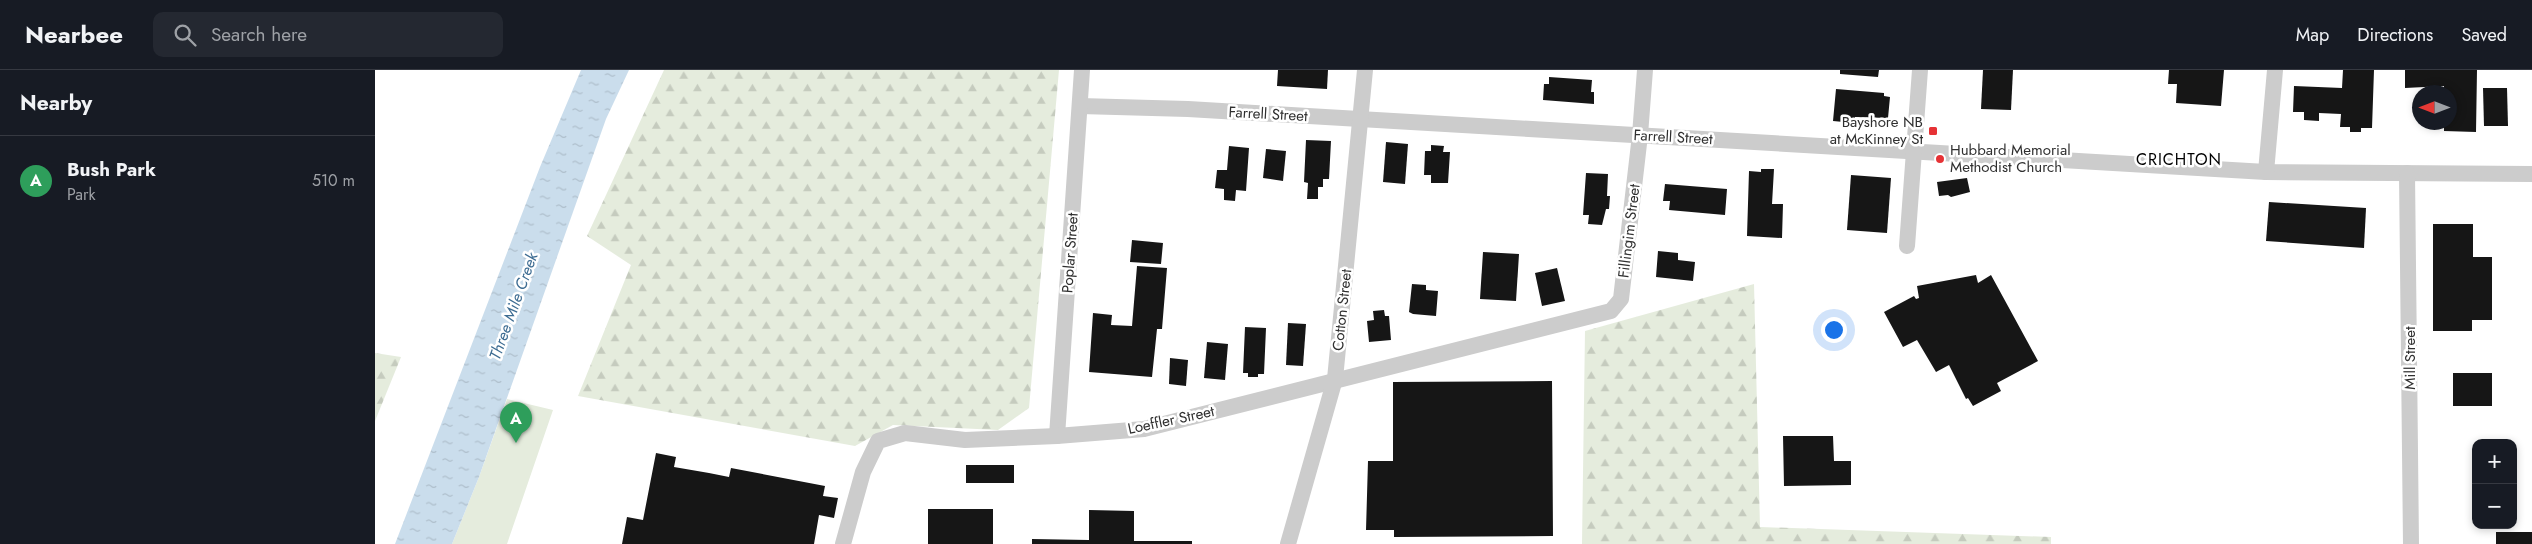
<!DOCTYPE html>
<html lang="en">
<head>
<meta charset="utf-8">
<style>
	:root { --surface:#171b24; --page:#242831; --text:#f1f3f6; --muted:#9ea1a6; --line:#363941; --accent:#e63235 }
	body { margin:0; font-family:Jost,sans-serif; background:var(--page); color:var(--text) }
	.controls { position:absolute; right:15px; bottom:15px; display:grid; overflow:hidden; border-radius:10px; box-shadow:0 2px 8px #0003 }
	.controls button { width:45px; height:45px; display:grid; place-items:center; padding:0; border:0; border-bottom:1px solid var(--line); background:var(--surface); color:var(--text); font:25px sans-serif }
	.compass { position:absolute; left:2037px; top:15px; width:45px; height:45px; border-radius:50%; background:var(--surface); box-shadow:0 2px 8px #0003; rotate:270deg }
	.you { position:absolute; left:1458px; top:259px; width:18px; height:18px; margin:-12px; border:4px solid #fff; border-radius:50%; background:#1a73e8; box-shadow:0 0 0 8px #1a73e833 }
	.badge { display:grid; place-items:center; width:32px; height:32px; border-radius:50%; background:var(--accent); color:#fff; font-size:16px; font-weight:700 }
	.pin { position:absolute; translate:-50% -41px; filter:drop-shadow(0 1px 2px #0008) }
	.pin::after { content:''; position:absolute; top:26px; width:18px; height:15px; background:inherit; clip-path:polygon(0 0,100% 0,50% 100%) }
	.list { margin:0; padding:0; list-style:none }
	h2 { display:flex; justify-content:space-between; align-items:center; height:65px; margin:0; padding:0 20px; font-size:21px }
	h2 small { font-size:16px; font-weight:400; color:var(--muted) }
	.list li { display:grid; grid-template-columns:32px 1fr auto; gap:15px; align-items:center; box-sizing:border-box; height:90px; padding:0 20px; border-top:1px solid var(--line) }
	.list b { display:block; font-size:19px; white-space:nowrap }
	.list p { margin:0; font-size:16px; white-space:nowrap; color:var(--muted) }
	.list em { font-size:16px; font-style:normal; color:var(--muted) }
	.icon { flex:none; width:28px; height:28px; fill:none; stroke:currentColor; stroke-width:2; stroke-linecap:round; stroke-linejoin:round }
	.map { position:relative; flex:none; width:2157px; height:474px; overflow:hidden }
	header { display:flex; align-items:center; gap:30px; box-sizing:border-box; height:70px; padding:0 25px; background:var(--surface); border-bottom:1px solid var(--line) }
	header strong { font-size:24px }
	nav { display:flex; gap:28px; margin-inline-start:auto; font-size:18px }
	.search { width:350px; height:45px; background:var(--page); display:flex; align-items:center; gap:12px; box-sizing:border-box; padding:0 18px; border-radius:10px; color:var(--muted); font-size:19px }
	main { display:flex }
	aside { flex:1; background:var(--surface) }
	.map>svg:first-child { display:block }
	.forest { fill:url(#forest-firs) }
	.park { fill:#e5ecdd }
	.water { fill:url(#water-ripples) }
	.building { fill:#161616 }
	.lines { fill:none; stroke-linecap:round; stroke-linejoin:round }
	.street { stroke:#ccc; stroke-width:16 }
	.poi-dot { fill:#e63235; stroke:#fff; stroke-width:2 }
	.labels { text-anchor:middle; stroke-width:5; stroke-linejoin:round; paint-order:stroke }
	.street-label { font-size:15px; fill:#2f2f2f; stroke:#fff }
	.poi-label { font-size:15px; fill:#2f2f2f; stroke:#fff; text-anchor:end }
	.neighbourhood-label { font-size:16px; letter-spacing:1px; fill:#000; stroke:#fff }
	.water-label { font-size:16px; font-style:italic; fill:#3d6c92; stroke:#fff }
</style>
</head>
<body>
<header>
<strong>Nearbee</strong>
<div class="search"><svg class="icon" aria-label="search" viewBox="0 0 24 24"><circle cx="10" cy="10" r="6"/><path d="M15 15l6 6"/></svg>Search here</div>
<nav><a>Map</a><a>Directions</a><a>Saved</a></nav>
</header>
<main>
<aside>
<h2>Nearby<small></small></h2>
<ul class="list">
<li><span class="badge" style="background:#2e9e5b">A</span><div><b>Bush Park</b><p>Park</p></div><em>510 m</em></li>
</ul>
</aside>
<div class="map">
<svg width="2157" height="474" viewBox="0 0 2157 474">
	<defs>
		<pattern id="forest-firs" width="22" height="20" patternUnits="userSpaceOnUse" patternTransform="scale(1.25)"><rect width="22" height="20" fill="#e5ecdd"/><path d="M5 1l3.5 6h-7zM16 11l3.5 6h-7z" fill="#c5cbbe"/></pattern>
		<pattern id="water-ripples" width="26" height="14" patternUnits="userSpaceOnUse" patternTransform="scale(1.25)"><rect width="26" height="14" fill="#caddec"/><path d="M2 4q2-2 4 0t4 0M15 11q2-2 4 0t4 0" fill="none" stroke="#aebecb"/></pattern>
	</defs>
	<rect width="100%" height="100%" fill="#fff"/>
	<g class="forest">
		<path d="M289,0h395l-30,338 -31,22 -105,-5 -38,21 -277,-50 53,-131 -44,-29z"/>
		<path d="M1379,214l6,243 291,10v7h-469l3,-213z"/>
		<path d="M0,283l26,4 -26,64z"/>
	</g>
	<path class="park" d="M132,329l46,11 -46,134h-55l27,-67z"/>
	<path class="water" d="M206,0h48l-23,49 -127,358 -27,67h-57l145,-377z"/>
	<g class="building">
		<path d="M903,0h50l-1,19 -50,-3z"/>
		<path d="M1465,0h39l-1,7 -38,-3z"/>
		<path d="M1608,0h30l-2,40 -30,-1z"/>
		<path d="M1794,0h55l-3,36 -45,-3 1,-19h-9z"/>
		<path d="M1968,0h31l-2,58h-11v4h-11v-5h-10l1,-13 -22,-1v8l-15,-1v-8h-11l1,-26 48,2z"/>
		<path d="M2030,0h72l-1,62 -32,-1v-9h5v-30h-5v-6l-39,2z"/>
		<path d="M1174,7l43,3 -1,12h3v12l-51,-4 1,-16h5z"/>
		<path d="M2108,18h24l1,38h-24z"/>
		<path d="M1461,19l48,4v3l6,1 -2,21 -33,-1 -1,6 -21,-2z"/>
		<path d="M931,70l25,1 -2,38h-6v8h-5v12h-11l1,-16 -4,-1z"/>
		<path d="M1011,72l22,2 -3,40 -22,-2z"/>
		<path d="M1056,75l13,1 -1,6h7l-2,31h-17v-8h-7l1,-24h6z"/>
		<path d="M854,76l20,2 -3,43 -10,-1 -1,11 -11,-1v-11l-9,-1 2,-18h10z"/>
		<path d="M891,79l20,2 -3,30 -20,-3z"/>
		<path d="M1386,99h13l-2,35h11l-1,34 -35,-2 2,-65 12,1z"/>
		<path d="M1211,103l22,1 -1,22h3l-1,13h-3l-4,16 -14,-1 1,-9h-6z"/>
		<path d="M1476,105l40,3 -4,55 -40,-3z"/>
		<path d="M1592,108l3,14 -19,5 -3,-2 -9,1 -2,-14z"/>
		<path d="M1290,114l62,5 -2,26 -56,-5 1,-9h-7z"/>
		<path d="M1894,132l97,6 -2,40 -98,-7z"/>
		<path d="M2058,154h40v33h19v63h-20v11h-39z"/>
		<path d="M757,170l31,3 -2,21 -31,-2z"/>
		<path d="M1283,181l20,2v7l17,2 -2,19 -37,-4z"/>
		<path d="M1108,182l36,2 -3,47 -36,-2z"/>
		<path d="M762,196l30,2 -5,61h-5l-5,48 -63,-5 4,-59 19,2 -1,10 21,1z"/>
		<path d="M1182,198l8,33 -23,5 -7,-33z"/>
		<path d="M1601,205l2,8 13,-8 47,86 -41,22 4,8 -28,15 -5,-8 -2,1 -17,-34 -13,7 -19,-32 -14,7 -19,-35 30,-16 2,3 3,-1 -2,-12z"/>
		<path d="M1037,214l14,1v5l12,1 -2,25 -23,-2 -4,-2z"/>
		<path d="M1009,240l1,6h4l2,24 -22,2 -2,-21 7,-1 -1,-9z"/>
		<path d="M913,253l18,1 -3,42 -17,-1z"/>
		<path d="M870,257l21,1 -2,46h-6v3h-10v-4h-5z"/>
		<path d="M832,272l21,2 -3,36 -21,-2z"/>
		<path d="M795,288l18,2 -2,26 -17,-2z"/>
		<rect x="2078" y="303" width="39" height="33"/>
		<path d="M1177,311l1,155 -159,1v-7h-28l2,-69h25v-79z"/>
		<path d="M1408,366h50l1,25h17v24l-67,1z"/>
		<path d="M281,383l20,4 -2,10 35,6 20,4 2,-9 94,18 -2,10 15,2 -4,20 -15,-3 -5,29h-192l5,-27 16,3z"/>
		<rect x="591" y="395" width="48" height="18"/>
		<rect x="553" y="439" width="65" height="35"/>
		<path d="M714,440l45,1v30h58v3h-160v-5l57,1z"/>
		<rect x="2121" y="462" width="36" height="12"/>
	</g>
	<g class="lines">
		<g class="street">
			<path d="M705,36l108,3 1078,63 266,2"/>
			<path d="M1891,102l9,-102"/>
			<path d="M2032,103l4,371"/>
			<path d="M1532,176l13,-176"/>
			<path d="M682,366l25,-366"/>
			<path d="M468,474l20,-72 15,-31 27,-8 60,7 92,-4 87,-7 467,-118 10,-12 19,-164 5,-65"/>
			<path d="M913,474l47,-165 30,-309"/>
		</g>
	</g>
	<g class="poi-dot">
		<rect x="1553" y="56" width="10" height="10" rx="2.5"/>
		<circle cx="1565" cy="89" r="5"/>
	</g>
	<g class="labels">
		<g class="street-label">
			<text transform="translate(893 44) rotate(3)" y="5">Farrell Street</text>
			<text transform="translate(1298 67) rotate(3)" y="5">Farrell Street</text>
			<text transform="translate(1254 161) rotate(-83)" y="5">Fillingim Street</text>
			<text transform="translate(695 183) rotate(-86)" y="5">Poplar Street</text>
			<text transform="translate(967 240) rotate(-84)" y="5">Cotton Street</text>
			<text transform="translate(2035 288) rotate(-90)" y="5">Mill Street</text>
			<text transform="translate(796 350) rotate(-12)" y="5">Loeffler Street</text>
		</g>
		<g class="poi-label">
			<text x="1548" y="57">Bayshore NB<tspan x="1548" dy="17">at McKinney St</tspan></text>
			<text x="1575" y="85" text-anchor="start">Hubbard Memorial<tspan x="1575" dy="17">Methodist Church</tspan></text>
		</g>
		<g class="neighbourhood-label">
			<text x="1804" y="95">CRICHTON</text>
		</g>
		<g class="water-label">
			<text transform="translate(138 236) rotate(-70)" y="6">Three Mile Creek</text>
		</g>
	</g>
</svg>
<div class="controls">
<button>+</button>
<button>−</button>
</div>
<svg class="compass" viewBox="-18 -18 36 36"><path d="M0-13l5 13h-10z" fill="#e53935"/><path d="M0 13l5-13h-10z" fill="#9ea1a6"/></svg>
<div class="you"></div>
<div class="pin badge" style="left:141px;top:373px;background:#2e9e5b">A</div>
</div>
</main>
</body>
</html>
